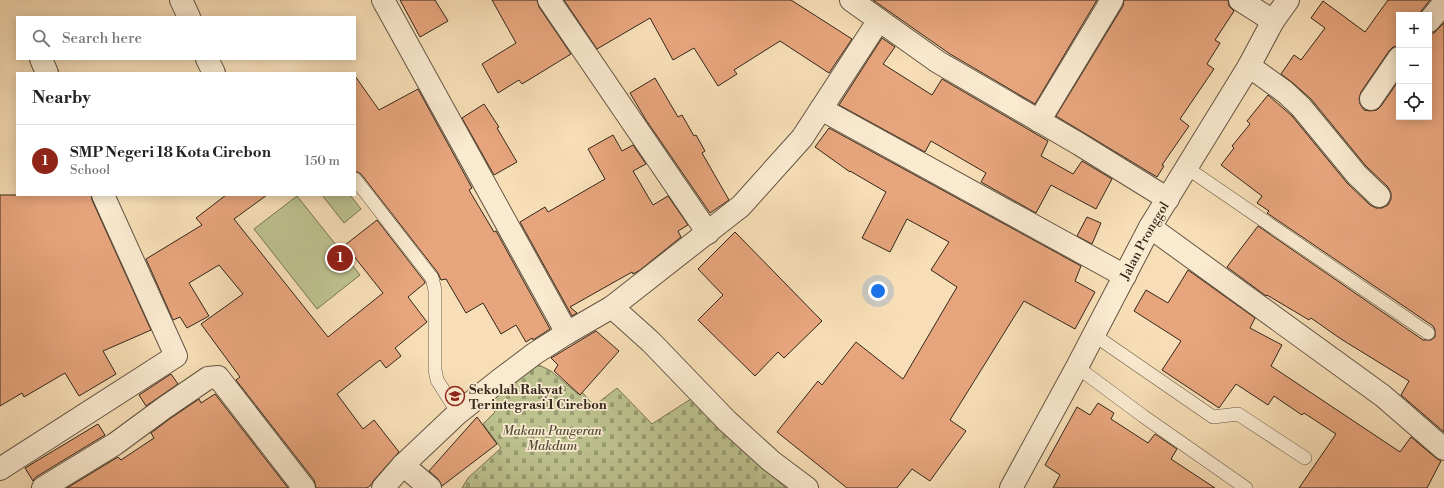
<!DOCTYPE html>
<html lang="en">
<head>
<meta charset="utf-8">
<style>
	:root { --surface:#fff; --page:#f2f2f2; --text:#222; --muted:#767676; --line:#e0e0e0; --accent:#8f2418 }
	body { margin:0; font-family:"Libre Bodoni",serif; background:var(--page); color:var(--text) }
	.controls { position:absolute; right:12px; top:12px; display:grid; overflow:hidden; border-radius:0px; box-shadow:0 2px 10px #0003 }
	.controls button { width:36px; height:36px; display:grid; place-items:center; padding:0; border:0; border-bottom:1px solid var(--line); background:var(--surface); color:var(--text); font:20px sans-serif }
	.you { position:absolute; left:878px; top:291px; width:14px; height:14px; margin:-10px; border:3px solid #fff; border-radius:50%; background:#1a73e8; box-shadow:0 0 0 6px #1a73e833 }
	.badge { display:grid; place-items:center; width:26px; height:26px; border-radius:50%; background:var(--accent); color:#fff; font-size:13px; font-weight:700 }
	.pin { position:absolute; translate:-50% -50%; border:2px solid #fff; box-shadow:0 1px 4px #0006 }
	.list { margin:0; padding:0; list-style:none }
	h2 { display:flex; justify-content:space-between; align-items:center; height:52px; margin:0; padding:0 16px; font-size:17px }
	h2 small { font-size:13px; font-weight:400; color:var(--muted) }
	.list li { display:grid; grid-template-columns:26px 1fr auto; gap:12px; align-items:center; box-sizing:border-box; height:72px; padding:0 16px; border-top:1px solid var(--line) }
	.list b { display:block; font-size:15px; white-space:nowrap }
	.list p { margin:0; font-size:13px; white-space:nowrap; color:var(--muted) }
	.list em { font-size:13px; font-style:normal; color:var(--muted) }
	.icon { flex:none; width:22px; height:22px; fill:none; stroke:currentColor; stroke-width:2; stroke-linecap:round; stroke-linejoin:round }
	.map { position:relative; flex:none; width:1444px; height:488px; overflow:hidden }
	.search { position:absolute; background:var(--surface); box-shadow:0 2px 10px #0003; left:16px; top:16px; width:340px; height:44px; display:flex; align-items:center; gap:10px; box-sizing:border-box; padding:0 14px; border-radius:0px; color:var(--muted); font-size:15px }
	.panel { position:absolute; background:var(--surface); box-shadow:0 2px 10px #0003; left:16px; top:72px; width:340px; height:124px; border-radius:0px }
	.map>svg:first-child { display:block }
	.grass { fill:#bcc18e; stroke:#777454 }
	.cemetery { fill:url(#cemetery-stones); stroke:#777454 }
	.building { fill:#e7a57d; stroke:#32271b }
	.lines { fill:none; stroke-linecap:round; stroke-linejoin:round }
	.service-casing { stroke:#635542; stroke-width:14 }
	.minor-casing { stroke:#635542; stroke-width:24 }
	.service { stroke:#faead0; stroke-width:13 }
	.minor { stroke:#faead0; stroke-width:22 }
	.labels { text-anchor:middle; stroke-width:3.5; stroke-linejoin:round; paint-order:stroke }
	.street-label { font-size:13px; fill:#32271b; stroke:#faead0 }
	.poi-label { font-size:13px; font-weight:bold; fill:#32271b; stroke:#faead0; text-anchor:start }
	.park-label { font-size:13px; font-style:italic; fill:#544e38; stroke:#faead0 }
</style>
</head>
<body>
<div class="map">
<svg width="1444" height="488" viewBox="0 0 1444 488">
	<defs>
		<pattern id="cemetery-stones" width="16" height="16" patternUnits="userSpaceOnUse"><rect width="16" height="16" fill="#bcc18e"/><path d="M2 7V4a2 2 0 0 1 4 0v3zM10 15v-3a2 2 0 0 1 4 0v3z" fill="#999d73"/></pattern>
	</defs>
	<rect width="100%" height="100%" fill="#f7deb6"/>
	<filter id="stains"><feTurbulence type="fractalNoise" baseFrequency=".005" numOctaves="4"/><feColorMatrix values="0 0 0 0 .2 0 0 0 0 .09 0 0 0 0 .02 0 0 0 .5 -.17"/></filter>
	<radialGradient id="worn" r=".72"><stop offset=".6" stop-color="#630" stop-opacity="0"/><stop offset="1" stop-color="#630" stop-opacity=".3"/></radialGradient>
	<g class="grass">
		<path d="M322,195h28l11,14 -17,14z"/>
		<path d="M297,196l63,79 -43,34 -63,-80z"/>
	</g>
	<path class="cemetery" d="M537,364l14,7 27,23 4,-2 12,14 23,-18 35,36 45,-29 83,88 6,5h-324l6,-10 33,-30 -18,-24 12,-12 -8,-11z"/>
	<g class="building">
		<path d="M400,0h35l13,21 -28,16z"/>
		<path d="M492,0h45l2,7 32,47 -49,30 -3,-4 -21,13 -16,-29 34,-21z"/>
		<path d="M564,0h227l61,39 -23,34 -49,-32 -46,29 3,4 -19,12 -24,-38 -21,12 -23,-42 -53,31z"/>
		<path d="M873,0h224l-62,104 -85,-50z"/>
		<path d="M1124,0h104l1,6 5,5 -19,29 5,3 -13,21 7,5 -34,50 9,7 -27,39 2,1 -7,11 -101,-61 67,-110z"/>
		<path d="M1388,0h42l-12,15h-19v31l-6,1 -4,4 -28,41 -2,6 1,6 4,6 6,1 7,-1 4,-4 18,-26v37h30v-84h5l10,-10v409l-43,-37 8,-14 -68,-42 -30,-21 -2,2 -42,-25 -1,1 -39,-29 31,-41 165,114h8l4,-3v-7l-2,-4 -166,-113 2,-2 -12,-8 5,-7 -41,-31 13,-17 -2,-2 18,-22 -3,-3 21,-26 24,21 55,67 23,22 6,3h6l6,-3 3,-6v-6l-3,-6 -22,-21 -55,-67 -18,-16 -12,-9 13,-19 7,5 24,-32 -14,-10 12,-17 42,31z"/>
		<path d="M882,38l13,9 -12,17 49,31 10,-16 106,62 -7,15 32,18 9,-13 30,18 -16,30 -45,-24 -15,28 -55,-31 5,-9 -55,-32 -6,11 -86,-47z"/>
		<path d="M355,76l24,34 39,-21 54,99 -3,2 25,42 2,-1 54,98 -17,11 -1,-2 -6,4 -10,-17 -15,9 -18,-31 -17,10 -20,-34 -5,1 -3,-7 -77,-99 -6,-3z"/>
		<path d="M655,78l23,39 4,-2 12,21 2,-1 9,16 -3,2 27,47 -19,13 -64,-93 -16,-27z"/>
		<path d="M484,104l15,23 -2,1 20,34 -23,13 -32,-57z"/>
		<path d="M829,128l252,138 -6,15 20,11 -20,37 -51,-28 -74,119 16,11 -36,50 -18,-12 -15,19h-50l-70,-56 41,-51 4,4 34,-43 47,37 54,-92 -26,-17 18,-28 -42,-23 -17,33 -28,-14 24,-46 -36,-21v1l-35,-25z"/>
		<path d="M613,135l9,16 11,-6 13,19 -13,7 20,34 15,-9 20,29 -10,6 3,6 -41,33 -7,4 -1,-2 -62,35 7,6 -5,3 -52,-94 25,-15 3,5 57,-33 -17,-30z"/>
		<path d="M0,195h91l1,5 59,130 -48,21 13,23 -37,22 -14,-23 -41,24 -2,-4 -22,13z"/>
		<path d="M226,195h41l-33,24 94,118 55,-44 -38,-48 32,-25 48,62v1l-17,14 19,25 -32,26 6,8 -15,12 -6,-8 -43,34 26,35 11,-9 25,32 -25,28 -3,5 -4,3h-51l-2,-8 -78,-100 4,-3 -39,-53 42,-30 -24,-29 -30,18 20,33 -22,12 -7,-11 -7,3 -27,-61 56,-34 -6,-7z"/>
		<path d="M1087,217l14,6 -9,21 -15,-8z"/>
		<path d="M735,232l87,89 -38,37 -6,-6 -23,24 -57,-56 25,-25 -25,-26z"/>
		<path d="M1188,270l67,48 -5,10 32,17 -11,21 129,86 11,-15 25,21 5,3 -14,27h-128l37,-54 -32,-21 -2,2 -28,-19 -6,9 -32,-21 -17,24 -57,-38 19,-29 -47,-30 12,-21 22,13z"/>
		<path d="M596,331l23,20 -39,44 -26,-24 4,-6 -7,-7z"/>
		<path d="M171,374l7,10 -32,22 -7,-11z"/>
		<path d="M215,394l73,94h-221l51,-31 3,3 33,-22 -3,-5 20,-15 28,-19 2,4z"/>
		<path d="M1098,403l16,10 -3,6 37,24 7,-9 22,15 -6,10 44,29h-162l7,-13 -15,-10 32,-58 13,8z"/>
		<path d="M477,417l20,27 -55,42 -4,-7 -9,-8z"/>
		<path d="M98,424l7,11 -69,42 -3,4 -8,-13z"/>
	</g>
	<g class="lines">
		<defs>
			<g id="service">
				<path d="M1187,168l241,165"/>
				<path d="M355,179l77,99 3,12v80l2,10 21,33"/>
				<path d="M1094,335l119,82 25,-3 67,44"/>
				<path d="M1077,367l66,49 103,72"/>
			</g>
			<g id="minor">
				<path d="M181,0l8,17"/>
				<path d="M383,0l184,333"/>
				<path d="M549,0l159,233"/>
				<path d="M851,0l87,62 141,82 89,55"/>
				<path d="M1240,0l33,21"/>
				<path d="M1429,21l15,-18"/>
				<path d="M41,59l6,14"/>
				<path d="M207,59l7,14"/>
				<path d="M1249,66l36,26 16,15 56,68 22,21"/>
				<path d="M1371,99l28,-41"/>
				<path d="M821,109l58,-89"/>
				<path d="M1039,121l73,-121"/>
				<path d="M1150,227l233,169 61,53"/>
				<path d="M612,307l39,35 76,79 44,40 36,27"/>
				<path d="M403,465l27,23"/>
				<path d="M0,469l176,-113 -73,-161"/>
				<path d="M43,488l72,-44 49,-36 44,-30 10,-1 86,111"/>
				<path d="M383,488l20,-23 55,-52 43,-34 33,-25 33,-21 45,-26 129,-101 61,-68 19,-29 304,167"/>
				<path id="s1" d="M1011,488l66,-121 73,-140 99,-161 24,-45 15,-21"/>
			</g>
		</defs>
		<use href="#service" class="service-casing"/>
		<use href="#minor" class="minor-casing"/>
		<use href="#service" class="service"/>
		<use href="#minor" class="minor"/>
	</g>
	<defs>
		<symbol id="school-ring" viewBox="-11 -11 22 22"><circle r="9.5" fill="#faead0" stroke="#8f2418" stroke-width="1.5"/><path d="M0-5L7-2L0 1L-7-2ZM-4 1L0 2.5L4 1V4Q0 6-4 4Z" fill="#8f2418"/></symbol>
	</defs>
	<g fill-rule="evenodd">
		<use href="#school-ring" x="444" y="385" width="22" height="22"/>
	</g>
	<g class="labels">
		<g class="street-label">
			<text dy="5" stroke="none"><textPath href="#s1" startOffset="281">Jalan Pronggol</textPath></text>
		</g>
		<g class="poi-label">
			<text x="469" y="394">Sekolah Rakyat<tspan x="469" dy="15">Terintegrasi 1 Cirebon</tspan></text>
		</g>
		<g class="park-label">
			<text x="552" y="435">Makam Pangeran<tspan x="552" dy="15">Makdum</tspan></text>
		</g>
	</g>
	<rect width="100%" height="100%" filter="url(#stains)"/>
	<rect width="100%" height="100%" fill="url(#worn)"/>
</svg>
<div class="controls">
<button>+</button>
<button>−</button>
<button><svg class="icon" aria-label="locate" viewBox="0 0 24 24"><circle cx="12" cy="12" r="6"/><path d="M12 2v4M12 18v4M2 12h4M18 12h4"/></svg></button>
</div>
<div class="you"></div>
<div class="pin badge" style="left:340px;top:258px">1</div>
<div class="search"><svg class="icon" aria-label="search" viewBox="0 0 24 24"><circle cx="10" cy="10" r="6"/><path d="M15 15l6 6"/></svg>Search here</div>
<section class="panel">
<h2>Nearby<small></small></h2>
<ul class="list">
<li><span class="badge">1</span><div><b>SMP Negeri 18 Kota Cirebon</b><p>School</p></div><em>150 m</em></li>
</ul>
</section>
</div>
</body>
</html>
